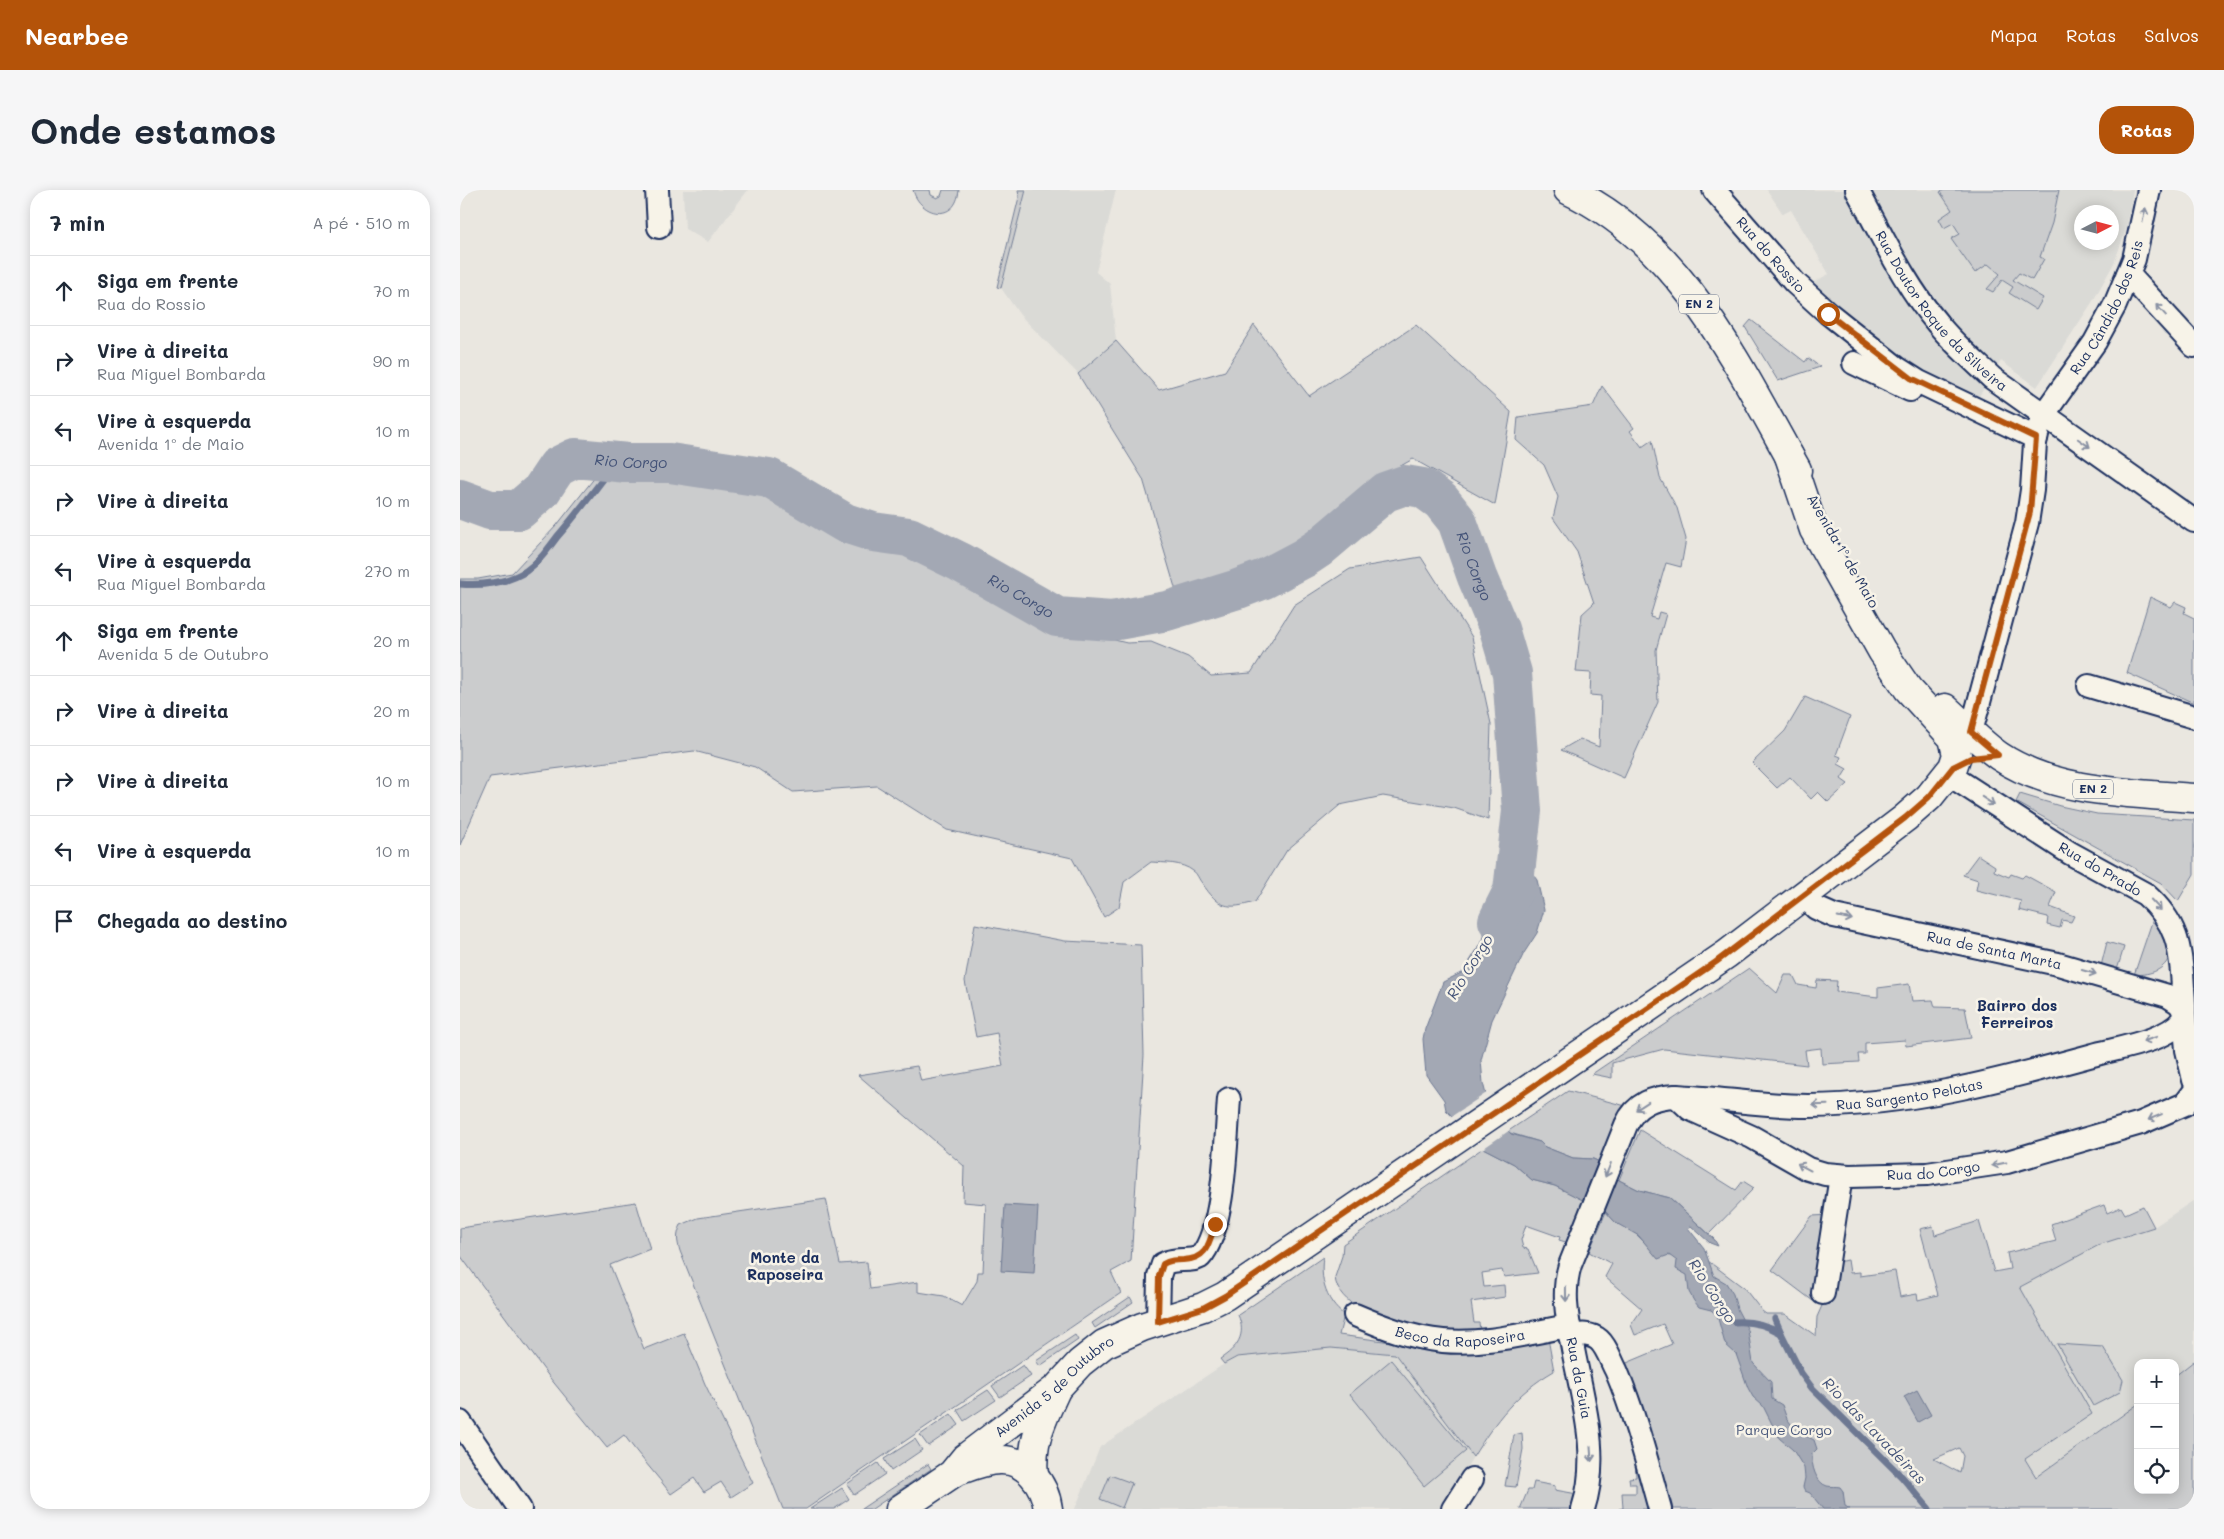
<!DOCTYPE html>
<html lang="pt">
<head>
<meta charset="utf-8">
<style>
	:root { --surface:#fff; --page:#f6f6f7; --text:#1f2937; --muted:#747a83; --line:#e0e1e3; --accent:#b45309 }
	body { margin:0; font-family:Mali,sans-serif; background:var(--page); color:var(--text) }
	.controls { position:absolute; right:15px; bottom:15px; display:grid; overflow:hidden; border-radius:10px; box-shadow:0 2px 12px #0003 }
	.controls button { width:45px; height:45px; display:grid; place-items:center; padding:0; border:0; border-bottom:1px solid var(--line); background:var(--surface); color:var(--text); font:25px sans-serif }
	.compass { position:absolute; left:1614px; top:15px; width:45px; height:45px; border-radius:50%; background:var(--surface); box-shadow:0 2px 12px #0003; rotate:84deg }
	.stop { position:absolute; width:15px; height:15px; margin:-11px; border:4px solid #b45309; border-radius:50%; background:#fff }
	.stop.end { background:#b45309; border-color:#fff; box-shadow:0 1px 5px #0008 }
	.list { margin:0; padding:0; list-style:none }
	h2 { display:flex; justify-content:space-between; align-items:center; height:65px; margin:0; padding:0 20px; font-size:21px }
	h2 small { font-size:16px; font-weight:400; color:var(--muted) }
	.list li { display:grid; grid-template-columns:32px 1fr auto; gap:15px; align-items:center; box-sizing:border-box; height:70px; padding:0 20px; border-top:1px solid var(--line) }
	.list b { display:block; font-size:19px; white-space:nowrap }
	.list p { margin:0; font-size:16px; white-space:nowrap; color:var(--muted) }
	.list em { font-size:16px; font-style:normal; color:var(--muted) }
	.icon { flex:none; width:28px; height:28px; fill:none; stroke:currentColor; stroke-width:2; stroke-linecap:round; stroke-linejoin:round }
	.map { position:relative; flex:none; width:1734px; height:1319px; overflow:hidden; border-radius:20px }
	header { display:flex; align-items:center; gap:30px; box-sizing:border-box; height:70px; padding:0 25px; background:var(--accent); color:#fff }
	header strong { font-size:24px }
	nav { display:flex; gap:28px; margin-inline-start:auto; font-size:18px }
	.intro { display:flex; align-items:center; justify-content:space-between; box-sizing:border-box; height:120px; padding:0 30px }
	h1 { margin:0; font-size:35px }
	.button { padding:12px 22px; border-radius:20px; background:var(--accent); color:#fff; font-size:18px; font-weight:700 }
	main { display:flex; gap:30px; padding:0 30px }
	aside { flex:1; background:var(--surface); border-radius:20px; box-shadow:0 2px 12px #0003 }
	.map>svg:first-child { display:block }
	.built { fill:#dadad6; fill-rule:evenodd }
	.green { fill:#cbcccd; stroke:#737e96; fill-rule:evenodd }
	.water { fill:#a3a8b4; stroke:#6d7892 }
	.pier { fill:#eae7e0 }
	.lines { fill:none; stroke-linecap:round; stroke-linejoin:round }
	.stream { stroke:#6d7892; stroke-width:7 }
	.river { stroke:#a3a8b4; stroke-width:40 }
	.minor-casing { stroke:#1b2f5e; stroke-width:26 }
	.major-casing { stroke:#1b2f5e; stroke-width:31 }
	.minor { stroke:#f7f3e8; stroke-width:22 }
	.major { stroke:#f7f3e8; stroke-width:28 }
	.oneway { stroke:#8991a3 }
	.route { stroke:#b45309; stroke-width:6 }
	.labels { text-anchor:middle; stroke-width:5; stroke-linejoin:round; paint-order:stroke }
	.shield { fill:#f7f3e8; stroke:#5d6a87; stroke-width:1 }
	.shield-label { font-size:12px; font-weight:bold; fill:#1b2f5e }
	.street-label { font-size:14px; fill:#1b2f5e; stroke:#f7f3e8 }
	.park-label { font-size:14px; fill:#47567a; stroke:#f7f3e8 }
	.water-label { font-size:15px; font-style:italic; fill:#445378; stroke:#f7f3e8 }
	.neighbourhood-label { font-size:15px; font-weight:bold; fill:#1b2f5e; stroke:#f7f3e8 }
</style>
</head>
<body>
<header>
<strong>Nearbee</strong>
<nav><a>Mapa</a><a>Rotas</a><a>Salvos</a></nav>
</header>
<div class="intro"><h1>Onde estamos</h1><a class="button">Rotas</a></div>
<main>
<aside>
<h2>7 min<small>A pé · 510 m</small></h2>
<ul class="list">
<li><svg class="icon" aria-label="ahead" viewBox="0 0 24 24"><path d="M12 20V5M6 11l6-6 6 6"/></svg><div><b>Siga em frente</b><p>Rua do Rossio</p></div><em>70 m</em></li>
<li><svg class="icon" aria-label="right" viewBox="0 0 24 24"><path d="M7 20v-9h11M14 6l5 5-5 5"/></svg><div><b>Vire à direita</b><p>Rua Miguel Bombarda</p></div><em>90 m</em></li>
<li><svg class="icon" aria-label="left" viewBox="0 0 24 24"><path d="M17 20v-9H6M10 6l-5 5 5 5"/></svg><div><b>Vire à esquerda</b><p>Avenida 1º de Maio</p></div><em>10 m</em></li>
<li><svg class="icon" aria-label="right" viewBox="0 0 24 24"><path d="M7 20v-9h11M14 6l5 5-5 5"/></svg><div><b>Vire à direita</b></div><em>10 m</em></li>
<li><svg class="icon" aria-label="left" viewBox="0 0 24 24"><path d="M17 20v-9H6M10 6l-5 5 5 5"/></svg><div><b>Vire à esquerda</b><p>Rua Miguel Bombarda</p></div><em>270 m</em></li>
<li><svg class="icon" aria-label="ahead" viewBox="0 0 24 24"><path d="M12 20V5M6 11l6-6 6 6"/></svg><div><b>Siga em frente</b><p>Avenida 5 de Outubro</p></div><em>20 m</em></li>
<li><svg class="icon" aria-label="right" viewBox="0 0 24 24"><path d="M7 20v-9h11M14 6l5 5-5 5"/></svg><div><b>Vire à direita</b></div><em>20 m</em></li>
<li><svg class="icon" aria-label="right" viewBox="0 0 24 24"><path d="M7 20v-9h11M14 6l5 5-5 5"/></svg><div><b>Vire à direita</b></div><em>10 m</em></li>
<li><svg class="icon" aria-label="left" viewBox="0 0 24 24"><path d="M17 20v-9H6M10 6l-5 5 5 5"/></svg><div><b>Vire à esquerda</b></div><em>10 m</em></li>
<li><svg class="icon" aria-label="arrive" viewBox="0 0 24 24"><path d="M6 21V4h12l-3 4 3 4H6"/></svg><div><b>Chegada ao destino</b></div></li>
</ul>
</aside>
<div class="map">
<svg width="1734" height="1319" viewBox="0 0 1734 1319">
	<rect width="100%" height="100%" fill="#eae7e0"/>
	<filter id="ink" filterUnits="userSpaceOnUse"><feTurbulence type="fractalNoise" baseFrequency=".02" numOctaves="2"/><feDisplacementMap in="SourceGraphic" scale="10" xChannelSelector="R" yChannelSelector="G"/><feConvolveMatrix kernelMatrix="1 2 1 2 8 2 1 2 1" color-interpolation-filters="sRGB"/></filter>
	<g filter="url(#ink)">
		<g class="built">
			<path d="M223,0h65l-40,52 -23,-13z"/>
			<path d="M566,0h90l-20,82 14,12 6,57 -38,33 -58,-59 -19,-27z"/>
			<path d="M1307,0h366l-6,37 -13,36 -21,38 -56,86 -36,-26 -25,40 -73,-35 -95,-81 21,-11 -38,-64 -8,4zM1622,22h30v30h-30z"/>
			<path d="M1734,1010v161l-19,15v-13h-37v41l-102,73 -11,-18 11,-140 -16,-32 81,-43 53,-17z"/>
			<path d="M871,1158l64,6 78,103 -33,52h-365l25,-62 124,-83 12,-7z"/>
		</g>
		<g class="green">
			<path d="M453,0h17l1,5 6,3 4,-2 2,-6h16c-3,34 -39,26 -46,0z"/>
			<path d="M558,0h8l-25,98 -4,-1 22,-90z"/>
			<path d="M1484,0h115l-7,33 -12,34 4,2 -12,21 -13,-7 -6,7 30,18 -7,12 -27,-17 4,-6 -11,-7 -9,12 -6,-3 13,-15 -12,-10 -13,9 -24,-34 9,-5 -7,-11 -9,5 -5,-9 13,-9 -12,-18z"/>
			<path d="M1291,130l54,42 3,-4 12,9 -42,14 -33,-54z"/>
			<path d="M794,135l55,71 107,-71 95,87 -16,93 -82,-46 -55,31 -61,53 -60,30 -61,18 -33,-112 -65,-105 38,-33 43,49 66,-19z"/>
			<path d="M1142,196l32,42 -4,3 12,16 10,-7 8,38 17,30 9,31 -5,28 -15,-4 -16,54 7,2 2,-7 7,2 -10,36 2,52 -34,76 -63,-28 19,-11 19,8 2,-51 -11,-1 1,-22 -15,-1 6,-58 12,-11 -17,-51 -24,-34 5,-21 -14,-32 -28,-25 2,-23 75,-11z"/>
			<path d="M151,276h36l65,15 28,2 25,11 29,7 56,34 35,10 28,13 37,9 16,14h15l45,24 4,12 20,8 77,18 24,-1 37,15 23,19 40,-3 43,-68 56,-36 71,-12 51,80 19,87 -3,96 -34,-12 -71,-12 -43,9 -53,45 -32,52c-28,8 -36,6 -53,-19 -3,-3 -5,-10 -9,-12 -11,-9 -29,-8 -42,-9l-27,20 -5,25 -15,10 -32,-59 -125,-28 -70,-44 -84,6 -38,-25 -61,-16 -204,26 -30,68v-266h18l34,-6 45,-48 43,-54z"/>
			<path d="M1690,407l21,10 4,-5 11,5 -2,6 10,5v85l-67,-30z"/>
			<path d="M1345,507l45,20 -14,38 5,2 -3,7 9,5 -6,10 7,5 -20,18 -10,-10 -7,7 -21,-22 -13,11 -25,-25 33,-32z"/>
			<path d="M1560,604l40,12 37,8 97,6v54l-16,27 -17,-18 -145,-81z"/>
			<path d="M1518,665l17,11 -1,5 15,6 2,-3 11,4 3,-3 31,17 -6,15 24,9 -3,6 -9,-2 -2,8 -13,-3 1,-8 -29,-7 2,-9 -45,-11 2,-10 -15,-5z"/>
			<path d="M1694,726l5,4 12,34c-7,17 -19,20 -37,21z"/>
			<path d="M515,734l90,17 76,4 3,110 -13,206 -20,11 10,21 -315,216h-23l-103,-258c-3,-10 -4,-16 1,-26l17,-7 128,-19 14,65 27,-2 3,27 48,-7v10l26,4 18,10 15,-25 1,-9h5l3,-68 -23,-2 1,-36 -106,-91 59,-9 4,15 82,-15 -6,-33 -21,4 -11,-56z"/>
			<path d="M1647,752l17,5 -7,23 -16,-4z"/>
			<path d="M1289,778l28,25 8,-18h8l5,10 18,3 1,-8 20,1 -1,11 42,5v-9l31,-4 3,17 21,-1 2,7 30,1 6,30 -65,8 -1,-6 -40,3v11h-7l1,8 -37,2 -1,-16 -16,2 2,15 -143,-16 -52,14v15l-20,-4z"/>
			<path d="M1108,901l58,15 -24,57 -9,-4 -20,-1 -28,-11 -5,-5 -33,-10z"/>
			<path d="M1180,940l96,60 7,-9 11,7 -45,46 -39,-36 -31,-8 -20,-10z"/>
			<path d="M1023,958l31,16 18,16 23,6 32,15 -18,42 -10,-3 1,-3 -34,-12 -5,15 2,8 5,1 10,24 -34,4 -2,-7 -20,3 2,14 20,-2 1,12 -34,5 3,21h5l2,13 -24,1 -98,-28c-11,-8 -23,-17 -24,-32l7,-21 1,-12z"/>
			<path d="M176,1012l14,47 -40,16 34,84 40,-16 21,51 48,99 -22,14 -10,-15 -17,10 -10,-14 -23,16c-15,-20 -32,-38 -47,-59l-17,13 -57,-70 -90,-123v-27z"/>
			<path d="M1644,1015l3,8 14,-6 4,7 18,-8 11,21 -53,17 -81,43 72,127 -67,45 11,18 102,-73v86h37v-114l19,-15v148h-529l-43,-144 50,-21 -9,-20 -28,11 -4,-10 11,-16 -37,-32 7,-13 -23,-12 17,-40 10,11 16,7 14,14 19,11 43,8v-2l36,27 18,23 4,3h19l31,22 1,-19 11,-25 2,-29 18,-3 2,13 10,-1v4l35,-5 5,26 17,-3 1,6 20,-5 -18,-66 13,-3 2,9 44,-14 15,51 16,-3 -3,-16 49,-12 -5,-17zM1499,1258l4,8 -3,17 -26,-14z"/>
			<path d="M1373,1025l-17,81 -3,5 -41,-31 40,-54z"/>
			<path d="M863,1067c-4,27 6,52 31,64l-11,-2 -4,16 67,9 141,-11 7,38c-38,22 -58,49 -81,86l-78,-103 -64,-6 -94,9 -13,7 -4,-5c17,-11 27,-24 18,-44z"/>
			<path d="M670,1107l3,5 -38,26 -3,-5z"/>
			<path d="M615,1145l3,5 -38,26 -4,-5z"/>
			<path d="M1597,1154l46,3 20,33 -3,12 -27,14z"/>
			<path d="M931,1170l75,91 -42,35 -74,-92z"/>
			<path d="M563,1175l8,11 -31,21 -8,-11z"/>
			<path d="M528,1200l8,10 -32,21 -7,-11z"/>
			<path d="M491,1224l8,11 -31,21 -8,-11z"/>
			<path d="M1062,1243l1,16 -7,38 -11,-1 9,-51z"/>
			<path d="M455,1249l7,11 -31,21 -7,-12z"/>
			<path d="M1174,1253l20,66h-35l4,-1 -1,-15h14v-9h-6l-1,-6 7,-1z"/>
			<path d="M418,1273l7,11 -31,21 -7,-11z"/>
			<path d="M468,1274l3,5 -59,40h-11z"/>
			<path d="M650,1285l22,8 -10,25 -22,-9z"/>
			<path d="M1074,1292l21,4v4l28,5 -5,14h-58l8,-19h4z"/>
			<path d="M382,1298l7,11 -15,10h-24z"/>
		</g>
		<g class="water">
			<path d="M1058,680l16,6 3,4 7,30 -7,23 -13,20 -32,67 -11,40 2,23 7,27 21,24 29,8 5,5 28,11 20,1 9,4 17,17 20,10 31,8 44,41 4,7 -8,-3 -19,-17 -3,2 16,20 10,28 12,7 7,11 4,15 11,21 5,33 18,19 1,17 10,6 5,14 10,12 17,9 3,9 -5,5c-1,11 4,29 15,32 4,1 9,0 13,1l3,4 2,15 5,3h-27l-13,-16 -5,-2 -2,-4 2,-9 -1,-10 -11,-18 -14,-12 -16,-32 -10,-9 -5,-9 -12,-34 -11,-10 -8,-29 -6,-5 -12,-3 -5,-6 -5,-9 -2,-17 -11,-6 1,-8 -8,-6 -11,4 -19,-23 -23,-13 -10,-11 -51,-26 -23,-6 -18,-16 -31,-16 -37,-38 -2,-10 -18,-25 -3,-36 2,-10 18,-47 20,-10 20,-32 8,-26 19,-39 3,-4z"/>
			<path d="M545,1015l33,2 -4,66 -33,-2z"/>
			<path d="M1457,1200l14,25 -13,7 -14,-25z"/>
		</g>
		<path class="pier" d="M1028,902l4,17 6,10 12,11 -29,20 -32,-32z"/>
		<g class="lines">
			<g class="stream">
				<path d="M0,394c21,2 48,-1 66,-13 13,-9 22,-22 31,-34 21,-24 40,-50 59,-75"/>
				<path d="M1315,1129l6,14"/>
				<path d="M1275,1132c16,-1 32,3 46,11l20,40 11,15 90,89 27,32"/>
			</g>
			<path class="river" id="s1" d="M0,309l30,11h29l22,-19 16,-24 18,-9 53,5h42l99,15 76,45 28,9 36,5 51,25 97,55 55,4 55,-10 71,-22 26,-10 40,-21 15,-10 66,-56 20,-7 18,3 18,13 16,20 20,56 22,52 13,44 10,138 -9,80 -15,30"/>
			<defs>
				<g id="minor">
					<path d="M197,0l2,37"/>
					<path id="s2" d="M1254,0l81,93 33,30 69,55 22,14 117,56"/>
					<path id="s3" d="M1397,0c25,45 47,94 81,134 16,20 35,36 54,54l202,143"/>
					<path d="M1668,84l66,72"/>
					<path d="M1394,173l56,27"/>
					<path d="M1629,496l105,31"/>
					<path id="s4" d="M1511,542l56,-209 5,-33 3,-47 3,-13 6,-16 51,-72 20,-37 19,-46 15,-69"/>
					<path id="s5" d="M1343,705l13,13 18,8 224,48 110,32 11,7 5,7"/>
					<path d="M1724,825l3,35 7,30"/>
					<path id="s6" d="M1216,906l14,13 62,28 56,32 17,5 24,2 78,-2 80,-12 134,-39 44,-19 9,-12"/>
					<path d="M1363,1103l18,-117"/>
					<path id="s7" d="M895,1125c28,12 57,23 88,26 41,4 85,-8 126,-15"/>
					<path d="M698,1132l1,-46 4,-12c12,-7 26,-1 37,-7 25,-26 26,-121 29,-158"/>
					<path d="M1110,1146c11,-2 21,-3 29,4 8,7 12,21 17,30 19,45 31,92 44,139"/>
					<path d="M0,1232l60,87"/>
					<path d="M993,1319l19,-30"/>
					<path id="s8" d="M1123,1319c18,-55 -1,-110 -11,-165 -5,-27 -10,-53 -2,-79l56,-140c10,-22 28,-28 50,-29 44,2 88,10 132,10 100,-1 190,-25 285,-51 25,-7 75,-14 90,-36 2,-10 1,-21 0,-31 -2,-41 -6,-66 -38,-94l-75,-41 -122,-79"/>
				</g>
				<g id="major">
					<path d="M1108,0c115,54 170,176 229,280"/>
					<path d="M1485,518c18,16 34,34 54,48 56,37 130,37 195,42"/>
					<path d="M498,1281c13,-5 27,-11 42,-11 27,-1 45,25 48,49"/>
					<path d="M574,1286c-4,-32 8,-56 21,-84"/>
					<path id="s9" d="M440,1319l52,-35 13,-16 92,-70 23,-25 24,-19 38,-17 61,-20 22,-11 502,-342 178,-136 24,-21 24,-30 4,-12 -4,-17 -45,-49 -26,-38 -68,-121 -25,-74"/>
				</g>
			</defs>
			<use href="#minor" class="minor-casing"/>
			<use href="#major" class="major-casing"/>
			<use href="#minor" class="minor"/>
			<use href="#major" class="major"/>
		</g>
		<defs><path id="oneway-shaft" d="M-6 0H5M1.5-3L5.5 0L1.5 3" fill="none" stroke-width="1.6" stroke-linecap="round" stroke-linejoin="round" transform="scale(1.25)"/></defs>
		<g class="oneway">
			<use href="#oneway-shaft" transform="translate(1684 25) rotate(-78)"/>
			<use href="#oneway-shaft" transform="translate(1701 120) rotate(-132)"/>
			<use href="#oneway-shaft" transform="translate(1624 253) rotate(35)"/>
			<use href="#oneway-shaft" transform="translate(1528 611) rotate(33)"/>
			<use href="#oneway-shaft" transform="translate(1696 715) rotate(47)"/>
			<use href="#oneway-shaft" transform="translate(1385 728) rotate(12)"/>
			<use href="#oneway-shaft" transform="translate(1629 782) rotate(16)"/>
			<use href="#oneway-shaft" transform="translate(1690 849) rotate(162)"/>
			<use href="#oneway-shaft" transform="translate(1360 915) rotate(178)"/>
			<use href="#oneway-shaft" transform="translate(1182 916) rotate(147)"/>
			<use href="#oneway-shaft" transform="translate(1695 927) rotate(157)"/>
			<use href="#oneway-shaft" transform="translate(1539 974) rotate(168)"/>
			<use href="#oneway-shaft" transform="translate(1344 977) rotate(-152)"/>
			<use href="#oneway-shaft" transform="translate(1148 980) rotate(112)"/>
			<use href="#oneway-shaft" transform="translate(1106 1104) rotate(89)"/>
			<use href="#oneway-shaft" transform="translate(1131 1264) rotate(86)"/>
		</g>
	</g>
	<g class="lines" filter="url(#ink)">
		<path class="route" d="M755,1034c-6,20 -8,35 -32,36 -7,0 -14,0 -20,4l-4,12 -1,46 45,-14 22,-12 491,-334 189,-144 24,-21 24,-30 18,-9 27,-3 -27,-23 59,-220 6,-74 -125,-60 -83,-64"/>
	</g>
	<g class="labels">
		<g class="shield">
			<rect x="1219" y="104.5" width="40" height="19" rx="4"/>
			<rect x="1613" y="589.5" width="40" height="19" rx="4"/>
		</g>
		<g class="shield-label">
			<text x="1239" y="118">EN 2</text>
			<text x="1633" y="603">EN 2</text>
		</g>
		<g class="street-label">
			<text dy="5" stroke="none"><textPath href="#s2" startOffset="86">Rua do Rossio</textPath></text>
			<text dy="5" stroke="none"><textPath href="#s4" startOffset="452">Rua Cândido dos Reis</textPath></text>
			<text dy="5" stroke="none"><textPath href="#s3" startOffset="149">Rua Doutor Roque da Silveira</textPath></text>
			<text transform="translate(1383 361) rotate(60)" y="5">Avenida 1º de Maio</text>
			<text transform="translate(1640 679) rotate(30)" y="5">Rua do Prado</text>
			<text dy="5" stroke="none"><textPath href="#s5" startOffset="202">Rua de Santa Marta</textPath></text>
			<text dy="5" stroke="none"><textPath href="#s8" startOffset="694">Rua Sargento Pelotas</textPath></text>
			<text dy="5" stroke="none"><textPath href="#s6" startOffset="278">Rua do Corgo</textPath></text>
			<text dy="5" stroke="none"><textPath href="#s7" startOffset="109">Beco da Raposeira</textPath></text>
			<text transform="translate(1119 1188) rotate(79)" y="5">Rua da Guia</text>
			<text dy="5" stroke="none"><textPath href="#s9" startOffset="198">Avenida 5 de Outubro</textPath></text>
		</g>
		<g class="park-label">
			<text x="1324" y="1245">Parque Corgo</text>
		</g>
		<g class="water-label">
			<text dy="5" stroke="none"><textPath href="#s1" startOffset="195">Rio Corgo</textPath></text>
			<text dy="5" stroke="none"><textPath href="#s1" startOffset="1155">Rio Corgo</textPath></text>
			<text dy="5" stroke="none"><textPath href="#s1" startOffset="615">Rio Corgo</textPath></text>
			<text transform="translate(1010 777) rotate(-58)" y="5">Rio Corgo</text>
			<text transform="translate(1252 1101) rotate(57)" y="5">Rio Corgo</text>
			<text transform="translate(1414 1241) rotate(46)" y="5">Rio das Lavadeiras</text>
		</g>
		<g class="neighbourhood-label">
			<text x="1557" y="821">Bairro dos<tspan x="1557" dy="17">Ferreiros</tspan></text>
			<text x="325" y="1073">Monte da<tspan x="325" dy="17">Raposeira</tspan></text>
		</g>
	</g>
</svg>
<div class="controls">
<button>+</button>
<button>−</button>
<button><svg class="icon" aria-label="locate" viewBox="0 0 24 24"><circle cx="12" cy="12" r="6"/><path d="M12 2v4M12 18v4M2 12h4M18 12h4"/></svg></button>
</div>
<svg class="compass" viewBox="-18 -18 36 36"><path d="M0-13l5 13h-10z" fill="#e53935"/><path d="M0 13l5-13h-10z" fill="#747a83"/></svg>
<div class="stop" style="left:1368px;top:124px"></div>
<div class="stop end" style="left:755px;top:1034px"></div>
</div>
</main>
</body>
</html>
